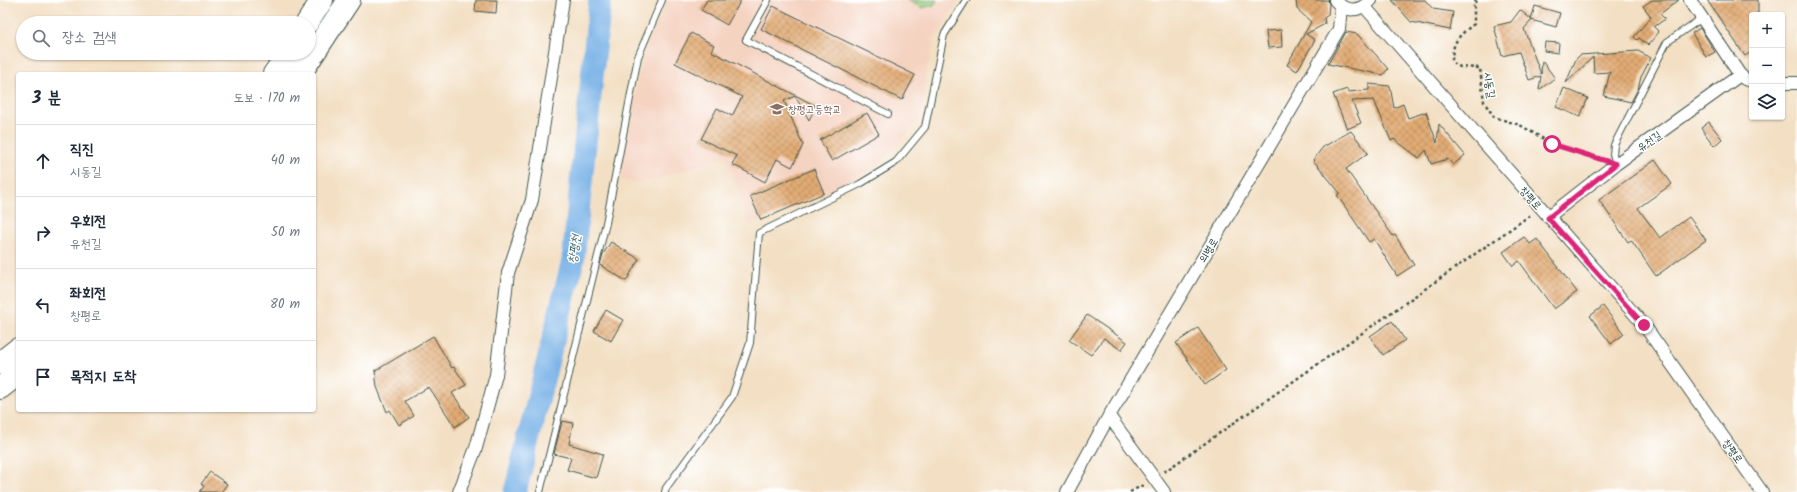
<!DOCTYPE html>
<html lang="ko">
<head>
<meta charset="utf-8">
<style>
	:root { --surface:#fff; --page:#f2f2f3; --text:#1f2937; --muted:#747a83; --line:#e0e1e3 }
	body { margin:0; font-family:Kalam,"Poor Story",sans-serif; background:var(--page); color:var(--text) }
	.controls { position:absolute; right:12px; top:12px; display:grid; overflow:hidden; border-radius:4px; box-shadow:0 1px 3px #0004 }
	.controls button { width:36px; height:36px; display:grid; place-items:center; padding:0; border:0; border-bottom:1px solid var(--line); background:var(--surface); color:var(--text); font:20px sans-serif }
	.stop { position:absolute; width:12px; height:12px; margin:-9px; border:3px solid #db2777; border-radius:50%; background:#fff }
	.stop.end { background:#db2777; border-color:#fff; box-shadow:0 1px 4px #0008 }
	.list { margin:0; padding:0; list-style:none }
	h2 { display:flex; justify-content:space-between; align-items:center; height:52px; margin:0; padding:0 16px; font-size:17px }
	h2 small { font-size:13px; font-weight:400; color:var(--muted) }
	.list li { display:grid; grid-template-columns:26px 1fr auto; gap:12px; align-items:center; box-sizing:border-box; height:72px; padding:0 16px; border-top:1px solid var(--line) }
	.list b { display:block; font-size:15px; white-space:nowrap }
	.list p { margin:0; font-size:13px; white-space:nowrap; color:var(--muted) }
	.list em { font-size:13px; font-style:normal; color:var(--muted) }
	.icon { flex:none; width:22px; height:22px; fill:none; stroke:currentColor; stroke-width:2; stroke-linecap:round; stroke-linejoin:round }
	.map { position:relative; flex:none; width:1797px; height:492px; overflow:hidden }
	.search { position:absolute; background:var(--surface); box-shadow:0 1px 3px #0004; left:16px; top:16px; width:300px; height:44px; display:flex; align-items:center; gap:10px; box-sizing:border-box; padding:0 14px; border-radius:22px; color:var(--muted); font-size:15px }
	.panel { position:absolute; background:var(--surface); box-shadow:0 1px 3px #0004; left:16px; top:72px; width:300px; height:340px; border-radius:4px }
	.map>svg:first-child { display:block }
	.built { fill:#f5d3c1 }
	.grass { fill:#95cc7f; stroke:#5a845a }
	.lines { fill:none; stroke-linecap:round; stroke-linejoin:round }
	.river { stroke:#76b0e6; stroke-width:23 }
	.building { fill:url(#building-cross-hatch) }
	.service-casing { stroke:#3f5549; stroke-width:8 }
	.minor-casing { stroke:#3f5549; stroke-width:14 }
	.motorway-casing { stroke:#3f5549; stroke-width:24 }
	.path { stroke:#3f5549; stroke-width:2.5; stroke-dasharray:3 3; stroke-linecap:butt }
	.service { stroke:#fff; stroke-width:6 }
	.minor { stroke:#fff; stroke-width:12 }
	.motorway { stroke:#fff; stroke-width:22 }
	.route { stroke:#db2777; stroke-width:5 }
	.labels { text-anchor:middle; stroke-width:3; stroke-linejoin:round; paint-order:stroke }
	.street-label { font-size:11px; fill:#1f3d34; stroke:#fff }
	.education-label { font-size:11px; fill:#785e54; stroke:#fff; text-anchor:start }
	.water-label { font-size:12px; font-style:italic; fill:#396069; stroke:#fff }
</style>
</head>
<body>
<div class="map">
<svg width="1797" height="492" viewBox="0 0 1797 492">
	<defs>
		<pattern id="building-cross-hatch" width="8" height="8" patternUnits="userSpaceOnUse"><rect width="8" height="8" fill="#e3ac75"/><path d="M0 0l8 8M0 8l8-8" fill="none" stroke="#b78d61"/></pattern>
	</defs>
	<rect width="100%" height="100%" fill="#fff"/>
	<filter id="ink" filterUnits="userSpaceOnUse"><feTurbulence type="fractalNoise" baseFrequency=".025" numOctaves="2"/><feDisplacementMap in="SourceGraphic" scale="8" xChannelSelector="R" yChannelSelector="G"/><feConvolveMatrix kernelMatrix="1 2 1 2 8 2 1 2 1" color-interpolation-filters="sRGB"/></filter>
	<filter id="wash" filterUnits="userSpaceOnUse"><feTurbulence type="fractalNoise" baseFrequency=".012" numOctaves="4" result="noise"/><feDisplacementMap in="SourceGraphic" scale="16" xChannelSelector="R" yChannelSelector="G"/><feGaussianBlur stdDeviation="0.9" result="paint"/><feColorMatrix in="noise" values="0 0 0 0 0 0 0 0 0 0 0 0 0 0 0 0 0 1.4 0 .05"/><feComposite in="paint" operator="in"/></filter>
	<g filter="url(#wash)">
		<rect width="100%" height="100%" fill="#f3dfc3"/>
		<path class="built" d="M666,0h293l-24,38 -9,35 -2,25 -5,22 -42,47 -64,33 -63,25 -24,-68 -84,26 -24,-4 25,-123z"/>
		<path class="grass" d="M907,0h30l-3,5 -12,3z"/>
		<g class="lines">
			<path class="river" d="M515,492l58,-232 27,-260"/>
		</g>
		<g id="blocks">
			<g class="building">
				<path d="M476,0h21l-1,13 -21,-2z"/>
				<path d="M707,0h34l-14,25 -26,-15z"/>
				<path d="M1296,0h32l1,5 -1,10 -4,3 1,6 -19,10 9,6 -18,31 -10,-6 24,-43 -14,-13z"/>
				<path d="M1392,0h33l8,9 20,3 -3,18 -39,-8z"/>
				<path d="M1652,0h27l-19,14 5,5 -11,8 5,5 -11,13 -9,-7 -2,2 -3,-3 17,-20 -8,-11z"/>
				<path d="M1707,0h51v15h-6v36l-7,5z"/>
				<path d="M773,6l142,69 -13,25 -141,-71z"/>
				<path d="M1535,6l25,7 -4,14 -25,-7z"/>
				<path d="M1520,10l12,10 -8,9 17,45 1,-13 13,17 -16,12 2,-14 -12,4 -10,-28 -17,4 -8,-30 17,-4z"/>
				<path d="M1700,28l15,24 -9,5 -14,-24z"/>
				<path d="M1281,30l1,17 -14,1 -2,-17z"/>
				<path d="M1346,32l11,2 20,22 11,13 -5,6 -55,-11z"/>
				<path d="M691,33l23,12 -3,6 105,55 -7,14 -14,-24 -11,5 19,44 -11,22 -15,-8 -12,23 -33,-18 5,-8 -36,-17 16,-31 15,8 10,-19 -67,-34z"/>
				<path d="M1545,42l14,1 -1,10 -14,-2z"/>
				<path d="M1638,51l13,7 -10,19 -3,12 -7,13 -27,-6 6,-24 -16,1 -1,-16 -27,26 10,-24 4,-4z"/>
				<path d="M1369,84l21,2 4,22 9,-4 5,14 18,-6 11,31 2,-19 26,31 -12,10 -5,-6 -17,5 -5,-14 -7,8 -25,-19 -3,2 -17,-41 -22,1 9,22 -14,6 -14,-35 14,-5 1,3 21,-2z"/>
				<path d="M1564,88l24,10 -8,19 -24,-10z"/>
				<path d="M867,113l12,21 -47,27 -12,-21z"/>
				<path d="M1709,122l13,17 -8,7 -13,-18z"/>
				<path d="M1351,131l17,22 -22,16 47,67 2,-1 19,30 -17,11 -23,-37 -5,3 -32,-47 3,-2 -27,-33 10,-13z"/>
				<path d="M1655,160l17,24 -34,24 22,30 29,-21 17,23 -50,36 -25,-36 -3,2 -29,-42z"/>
				<path d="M814,169l10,24 -63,27 -11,-24z"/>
				<path d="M1524,237l6,7 7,-5 40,53 -23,17 -35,-48 -6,5 -10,-14z"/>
				<path d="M611,242l28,17 -13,22 -26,-16 3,-11z"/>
				<path d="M1603,306l21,28 -13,10 -21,-28z"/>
				<path d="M606,310l17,10 -12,21 -17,-10z"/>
				<path d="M1087,315l40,27 -6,8 -17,-12 -13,17 -22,-15z"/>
				<path d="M1392,321l13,19 -22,15 -13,-19z"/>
				<path d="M1198,328l28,42 -21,15 -29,-42z"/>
				<path d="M433,336l19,32 2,-1 12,18 -14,8 17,24 -14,10 -26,-40 -24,14 9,15 -15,9 -9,-15 -3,2 -10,-25 -2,-16z"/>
				<path d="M562,421l11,2 -4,21 34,10 -7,24 -29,-8 4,-12 -17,-4z"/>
				<path d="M210,472l17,12 -6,8h-21l4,-6 -3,-2z"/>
			</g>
		</g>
	</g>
	<g filter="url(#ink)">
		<use href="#blocks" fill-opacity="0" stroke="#3f5549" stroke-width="1"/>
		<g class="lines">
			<defs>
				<g id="service">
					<path d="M768,0l-22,40 142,74"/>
					<path d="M1616,164l-3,-10 1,-9 53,-103 35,-24"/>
					<path d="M540,492l66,-269 32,-166 24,-57"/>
					<path d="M665,492l1,-4 66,-91 18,-54 9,-110 101,-49 36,-22 29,-35 19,-92 22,-35"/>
				</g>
				<g id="minor">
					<path d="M1335,0c10,13 25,12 36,0"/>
					<path d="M1690,0l50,75"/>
					<path d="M1364,6l280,319 118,167"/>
					<path d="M1782,83h15"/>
					<path d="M1548,217l68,-53 124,-89 5,4 7,2"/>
					<path d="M1109,416l55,76"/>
					<path d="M459,492l17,-44 20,-73 12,-102 24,-73 31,-200"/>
					<path d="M1067,492l42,-76 230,-387 2,-23"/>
				</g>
				<g id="motorway">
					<path d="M307,23l15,-23"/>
					<path d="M274,74l15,-21"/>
					<path d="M300,74l49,-74"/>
					<path d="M0,363l18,-14"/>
					<path d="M0,388l18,-14"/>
				</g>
			</defs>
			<use href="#service" class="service-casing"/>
			<use href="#minor" class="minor-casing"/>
			<use href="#motorway" class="motorway-casing"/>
			<g class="path">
				<path d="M1476,0l-2,5v19c-16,12 -22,18 -22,38l8,5 20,1 4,34 10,15 26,8 32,19 50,16"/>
				<path d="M1164,472l368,-258"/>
				<path d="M1130,492l15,-8"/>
			</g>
			<use href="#service" class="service"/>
			<use href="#minor" class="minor"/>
			<use href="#motorway" class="motorway"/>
		</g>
	</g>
	<g class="lines" filter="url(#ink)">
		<path class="route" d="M1552,144l64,20 -68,54 96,107"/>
	</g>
	<defs>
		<symbol id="school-bare" viewBox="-9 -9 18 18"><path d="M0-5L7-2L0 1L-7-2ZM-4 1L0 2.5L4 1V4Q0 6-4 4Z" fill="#8d6e63" stroke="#fff" stroke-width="2.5" paint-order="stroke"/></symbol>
	</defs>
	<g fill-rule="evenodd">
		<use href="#school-bare" x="767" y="99" width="20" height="20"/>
	</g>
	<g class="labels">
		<g class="street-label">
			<text transform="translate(1490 85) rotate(81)" y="4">시동길</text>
			<text transform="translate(1649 141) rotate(-36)" y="4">유천길</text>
			<text transform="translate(1531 198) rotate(49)" y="4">창평로</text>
			<text transform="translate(1208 250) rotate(-59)" y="4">의병로</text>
			<text transform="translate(1733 451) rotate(55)" y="4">창평로</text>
		</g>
		<g class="education-label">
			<text x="788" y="113">창평고등학교</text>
		</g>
		<g class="water-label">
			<text transform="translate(574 249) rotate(-82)" y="4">창평천</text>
		</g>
	</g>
</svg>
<div class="controls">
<button>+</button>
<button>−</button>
<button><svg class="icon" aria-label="layers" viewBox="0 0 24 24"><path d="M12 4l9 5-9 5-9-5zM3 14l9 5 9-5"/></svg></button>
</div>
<div class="stop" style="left:1552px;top:144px"></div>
<div class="stop end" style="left:1644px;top:325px"></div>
<div class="search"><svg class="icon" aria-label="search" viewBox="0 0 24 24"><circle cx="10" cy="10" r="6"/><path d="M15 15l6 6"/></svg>장소 검색</div>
<section class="panel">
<h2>3 분<small>도보 · 170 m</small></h2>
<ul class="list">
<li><svg class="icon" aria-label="ahead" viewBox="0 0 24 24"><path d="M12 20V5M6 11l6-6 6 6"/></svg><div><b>직진</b><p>시동길</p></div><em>40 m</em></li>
<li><svg class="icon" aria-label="right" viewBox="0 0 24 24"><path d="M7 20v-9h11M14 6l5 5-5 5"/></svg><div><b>우회전</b><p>유천길</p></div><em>50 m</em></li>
<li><svg class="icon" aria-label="left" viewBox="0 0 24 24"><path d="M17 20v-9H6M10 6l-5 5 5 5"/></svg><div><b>좌회전</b><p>창평로</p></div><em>80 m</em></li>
<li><svg class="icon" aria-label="arrive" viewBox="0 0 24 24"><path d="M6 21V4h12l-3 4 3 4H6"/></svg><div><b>목적지 도착</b></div></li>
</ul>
</section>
</div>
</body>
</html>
